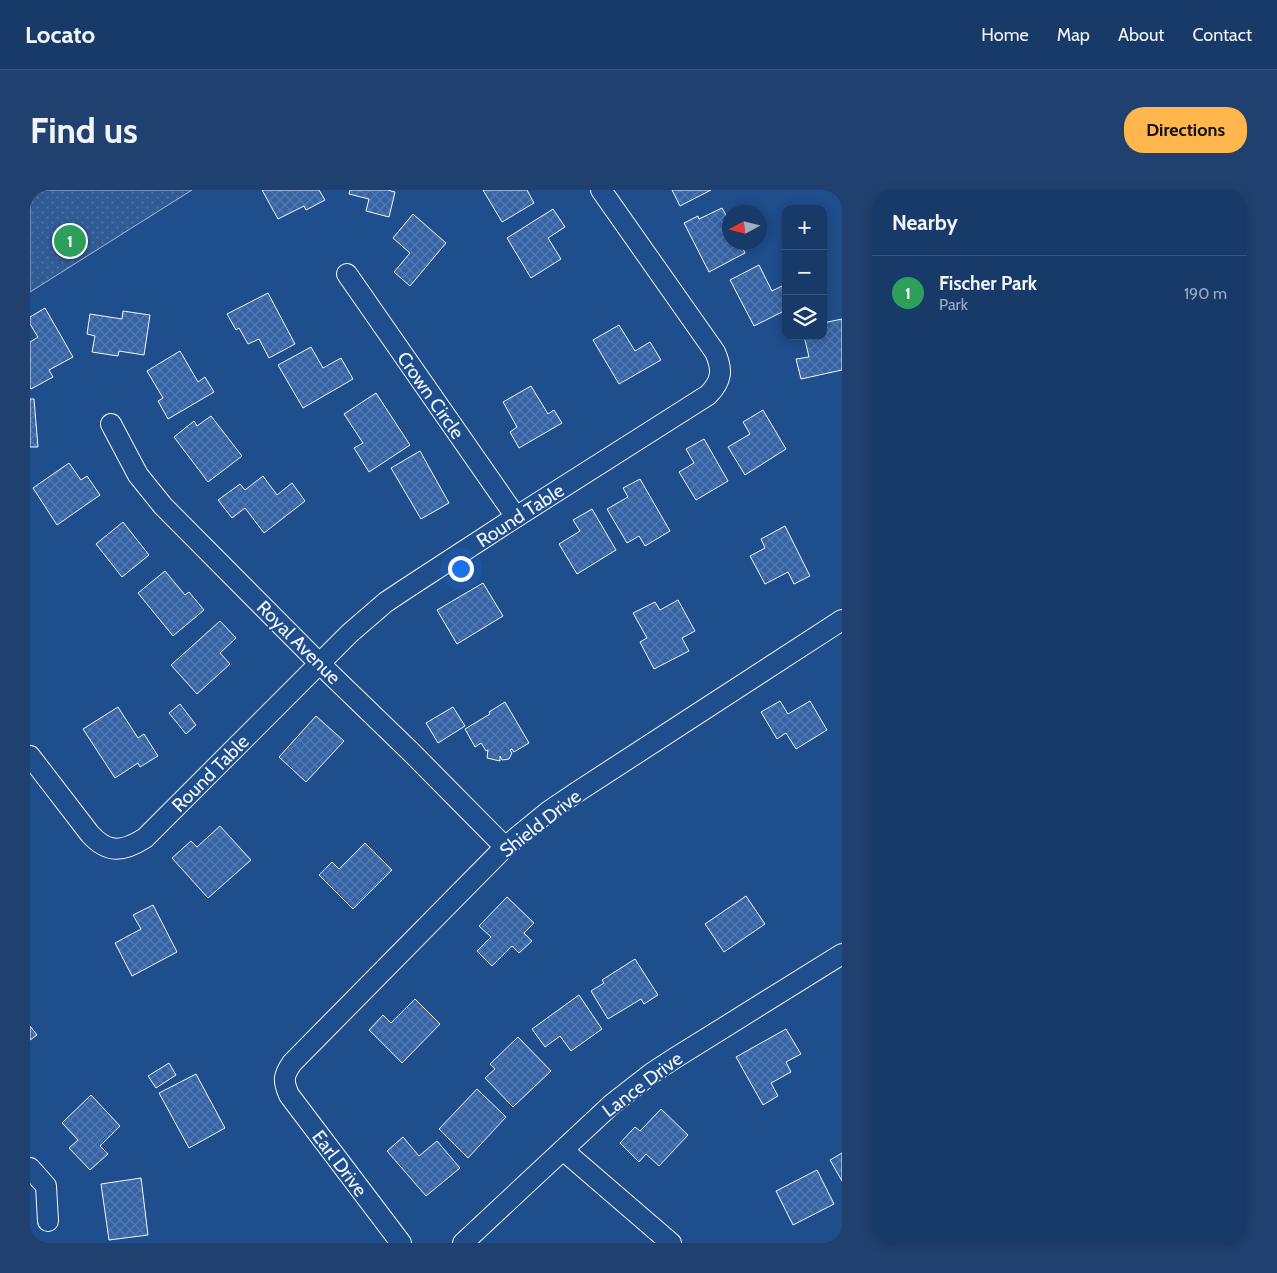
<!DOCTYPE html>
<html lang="en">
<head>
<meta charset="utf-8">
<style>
	:root { --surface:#173a69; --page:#20416f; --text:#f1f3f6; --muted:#9eadc0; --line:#36547d; --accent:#ffb74d }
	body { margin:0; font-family:Cabin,sans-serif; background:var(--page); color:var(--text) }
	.controls { position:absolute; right:15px; top:15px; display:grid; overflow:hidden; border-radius:10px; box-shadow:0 2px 12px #0003 }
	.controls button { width:45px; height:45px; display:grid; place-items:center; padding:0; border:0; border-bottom:1px solid var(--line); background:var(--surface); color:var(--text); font:25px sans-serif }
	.compass { position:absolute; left:692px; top:15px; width:45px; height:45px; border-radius:50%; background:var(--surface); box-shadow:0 2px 12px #0003; rotate:263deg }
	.you { position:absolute; left:430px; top:378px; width:18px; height:18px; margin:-12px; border:4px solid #fff; border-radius:50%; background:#1a73e8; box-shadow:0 0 0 8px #1a73e833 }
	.badge { display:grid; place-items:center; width:32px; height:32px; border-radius:50%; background:var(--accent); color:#fff; font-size:16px; font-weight:700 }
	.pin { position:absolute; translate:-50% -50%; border:2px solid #fff; box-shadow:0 1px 5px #0006 }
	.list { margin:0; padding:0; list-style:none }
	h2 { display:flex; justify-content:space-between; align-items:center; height:65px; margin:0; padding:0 20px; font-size:21px }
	h2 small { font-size:16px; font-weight:400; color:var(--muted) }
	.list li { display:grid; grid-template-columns:32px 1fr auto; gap:15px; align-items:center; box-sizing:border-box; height:75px; padding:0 20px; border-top:1px solid var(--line) }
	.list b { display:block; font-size:19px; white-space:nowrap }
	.list p { margin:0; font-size:16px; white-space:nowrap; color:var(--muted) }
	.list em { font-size:16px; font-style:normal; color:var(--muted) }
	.icon { flex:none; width:28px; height:28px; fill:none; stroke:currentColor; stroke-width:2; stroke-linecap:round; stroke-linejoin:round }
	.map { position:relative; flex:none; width:812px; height:1053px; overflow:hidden; border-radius:20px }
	header { display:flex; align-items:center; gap:30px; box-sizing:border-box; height:70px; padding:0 25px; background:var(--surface); border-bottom:1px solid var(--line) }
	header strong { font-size:24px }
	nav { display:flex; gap:28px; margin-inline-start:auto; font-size:18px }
	.intro { display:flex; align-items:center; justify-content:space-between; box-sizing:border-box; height:120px; padding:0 30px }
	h1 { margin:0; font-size:35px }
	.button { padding:12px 22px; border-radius:20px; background:var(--accent); color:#111; font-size:18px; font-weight:700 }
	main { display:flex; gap:30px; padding:0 30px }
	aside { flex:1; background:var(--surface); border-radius:20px; box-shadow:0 2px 12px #0003 }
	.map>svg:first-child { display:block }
	.park { fill:url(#park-dots); stroke:#a8bbd7 }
	.building { fill:url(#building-cross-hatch); stroke:#f2f6ff }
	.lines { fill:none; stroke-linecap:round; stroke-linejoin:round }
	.minor-casing { stroke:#f2f6ff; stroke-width:22 }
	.minor { stroke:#1f4e8c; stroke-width:20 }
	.labels { text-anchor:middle; stroke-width:4; stroke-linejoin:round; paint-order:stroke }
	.street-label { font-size:19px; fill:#f2f6ff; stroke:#1f4e8c }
</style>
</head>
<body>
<header>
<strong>Locato</strong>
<nav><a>Home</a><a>Map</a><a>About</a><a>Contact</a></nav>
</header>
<div class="intro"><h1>Find us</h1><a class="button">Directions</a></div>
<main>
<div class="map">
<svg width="812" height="1053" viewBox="0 0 812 1053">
	<defs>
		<pattern id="park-dots" width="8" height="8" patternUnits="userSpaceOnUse" patternTransform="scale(1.25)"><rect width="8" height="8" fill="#305b95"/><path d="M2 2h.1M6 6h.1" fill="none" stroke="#4e73a5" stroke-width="1.8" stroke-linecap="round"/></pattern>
		<pattern id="building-cross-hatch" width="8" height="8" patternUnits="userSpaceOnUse" patternTransform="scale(1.25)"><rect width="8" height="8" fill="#3563a3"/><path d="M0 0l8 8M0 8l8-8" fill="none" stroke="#537ab1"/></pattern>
	</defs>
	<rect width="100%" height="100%" fill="#1f4e8c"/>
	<path class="park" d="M0,0h162l-162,102z"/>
	<g class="building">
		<path d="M232,0h57l6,10 -19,10 -2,-4 -26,13z"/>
		<path d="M320,0h38l7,2 -6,25 -23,-6 3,-12 -20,-5z"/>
		<path d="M453,0h44l7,13 -32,19z"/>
		<path d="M642,0h39l-31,16z"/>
		<path d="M692,18l8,14v20h10l5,11 -36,19 -25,-49 14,-7 1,3z"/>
		<path d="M523,19l12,18 -17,11 13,21 -30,19 -24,-40z"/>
		<path d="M383,24l33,29 -36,43 -16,-14 16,-19 -17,-15z"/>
		<path d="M729,75l13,26 10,-5 4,7v17l-32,16 -24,-46z"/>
		<path d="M238,103l27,51 -26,14 -10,-19 -11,5 -9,-16 -3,2 -9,-16z"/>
		<path d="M15,118l28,49 -24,13 4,7 -22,12 -1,-2v-45l8,-5 -8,-13v-7z"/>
		<path d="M93,121l27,4 -6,40 -25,-4 -1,5 -26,-4 3,-16 -8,-2 3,-20 32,5z"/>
		<path d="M812,129v51l-41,9 -5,-20 13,-2 -5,-21h19v-13z"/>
		<path d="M589,135l16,26 15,-9 11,18 -42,24 -26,-44z"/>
		<path d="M281,157l12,21 18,-10 12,21 -50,29 -25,-43z"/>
		<path d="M150,161l18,31 7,-5 9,15 -46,27 -10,-18 5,-3 -16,-27z"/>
		<path d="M501,196l17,28 6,-4 8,13 -43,25 -9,-16 7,-5 -14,-25z"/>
		<path d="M346,203l34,52 -41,27 -15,-24 9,-5 -19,-29z"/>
		<path d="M0,209h4l4,48h-8z"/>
		<path d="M733,220l23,39 -41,26 -17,-28 22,-13 -7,-12z"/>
		<path d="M181,226l31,40 -34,26 -34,-45 20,-16 3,5z"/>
		<path d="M674,249l24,42 -32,19 -17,-28 15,-9 -8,-14z"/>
		<path d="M390,261l29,52 -28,16 -30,-51z"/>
		<path d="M39,273l12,17 6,-4 13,19 -43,30 -24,-37z"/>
		<path d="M233,286l14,19 15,-12 13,18 -41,32 -19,-25 -13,10 -14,-18 22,-16 5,6z"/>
		<path d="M610,289l30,52 -25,15 -6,-10 -12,7 -20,-34 21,-12 -5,-9z"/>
		<path d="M562,319l24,41 -39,24 -18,-30 21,-13 -7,-11z"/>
		<path d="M93,332l26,33 -27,22 -26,-33z"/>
		<path d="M755,336l25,50 -16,8 -6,-12 -23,12 -15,-28 15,-8 -4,-9z"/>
		<path d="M135,381l20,24 4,-3 15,18 -31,26 -35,-43z"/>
		<path d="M453,393l20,33 -46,28 -20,-34z"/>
		<path d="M648,410l17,31 -13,7 7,13 -35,18 -14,-27 7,-4 -14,-25 22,-11 5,8z"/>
		<path d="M190,431l16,17 -16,15 10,11 -33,30 -26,-29z"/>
		<path d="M750,511l8,13 22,-13 17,29 -31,19 -10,-16 -9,6 -16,-27z"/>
		<path d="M475,512l24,41 -15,9 -2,-3 -2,1 2,3 -3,6 -7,1 -2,-4v5l-13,-3 1,-8 -2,1 -5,-8 -6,4 -10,-18 25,-15 -1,-2z"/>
		<path d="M150,514l16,21 -10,9 -17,-21z"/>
		<path d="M88,517l20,31 6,-4 14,22 -18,11 -2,-4 -23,15 -32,-49z"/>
		<path d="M423,517l12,19 -27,17 -12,-20z"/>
		<path d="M286,526l28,25 -38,41 -27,-25z"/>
		<path d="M190,636l31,34 -43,38 -36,-40 19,-17 6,6z"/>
		<path d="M335,653l27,27 -39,39 -34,-34 13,-13 7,7z"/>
		<path d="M716,706l19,28 -41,28 -19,-28z"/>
		<path d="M477,707l27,26 -10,10 8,8 -13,12 -7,-7 -20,20 -15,-15 14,-14 -12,-11z"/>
		<path d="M123,715l24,47 -45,24 -17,-33 26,-14 -8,-14z"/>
		<path d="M605,769l23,36 -14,9 -3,-5 -33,20 -17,-28 13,-8 -2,-3z"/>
		<path d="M549,805l23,34 -31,22 -11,-15 -15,11 -13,-18z"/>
		<path d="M385,809l25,25 -38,39 -33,-33 14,-15 8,8z"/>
		<path d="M0,836l7,9 -7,5z"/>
		<path d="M756,839l15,25 -15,8 5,10 -20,11 7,13 -15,9 -27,-48z"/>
		<path d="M488,847l33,34 -38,36 -28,-29 10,-9 -5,-5z"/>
		<path d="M139,873l7,12 -20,13 -8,-12z"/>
		<path d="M166,884l29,54 -36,20 -30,-55z"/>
		<path d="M447,899l29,28 -38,41 -29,-29z"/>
		<path d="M61,905l29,31 -20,20 8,8 -18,16 -21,-22 9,-8 -16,-17z"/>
		<path d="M631,919l27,26 -29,31 -13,-12 -7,8 -19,-19 15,-16 5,4z"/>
		<path d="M373,947l16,19 18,-15 23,27 -34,28 -39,-45z"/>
		<path d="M812,963v28l-12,-21z"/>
		<path d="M787,980l17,34 -41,21 -17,-34z"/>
		<path d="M111,988l7,57 -39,5 -8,-56z"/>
	</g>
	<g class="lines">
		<defs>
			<g id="minor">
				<path d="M317,84l169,243"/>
				<path d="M81,234l27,51 25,31 157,158 91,88 94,95"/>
				<path d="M0,566l60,78c18,20 33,18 55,4l205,-205 36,-31 18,-12 112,-73 192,-122c14,-14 15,-25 7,-43l-114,-162"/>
				<path d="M533,960l108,93"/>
				<path d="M0,978l16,18 2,35"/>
				<path d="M371,1053l-112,-148c-6,-14 -6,-19 3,-32l213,-216 44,-36 25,-17 268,-174"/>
				<path d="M433,1053l148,-138 41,-32 23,-15 167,-104"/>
			</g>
		</defs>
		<use href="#minor" class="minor-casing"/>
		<use href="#minor" class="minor"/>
	</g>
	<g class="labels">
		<g class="street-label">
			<text transform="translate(401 205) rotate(55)" y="7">Crown Circle</text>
			<text transform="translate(490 325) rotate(-33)" y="7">Round Table</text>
			<text transform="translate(269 452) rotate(45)" y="7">Royal Avenue</text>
			<text transform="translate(180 583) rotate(-45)" y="7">Round Table</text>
			<text transform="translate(510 633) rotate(-38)" y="7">Shield Drive</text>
			<text transform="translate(612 894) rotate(-37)" y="7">Lance Drive</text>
			<text transform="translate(310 973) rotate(53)" y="7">Earl Drive</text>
		</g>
	</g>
</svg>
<div class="controls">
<button>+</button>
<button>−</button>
<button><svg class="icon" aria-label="layers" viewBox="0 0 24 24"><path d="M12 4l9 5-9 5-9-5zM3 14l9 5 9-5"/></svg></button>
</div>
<svg class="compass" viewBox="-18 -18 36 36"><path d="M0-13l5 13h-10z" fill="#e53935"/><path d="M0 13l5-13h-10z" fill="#9eadc0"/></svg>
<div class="you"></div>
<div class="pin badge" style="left:40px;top:51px;background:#2e9e5b">1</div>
</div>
<aside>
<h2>Nearby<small></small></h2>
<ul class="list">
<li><span class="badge" style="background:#2e9e5b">1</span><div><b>Fischer Park</b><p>Park</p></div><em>190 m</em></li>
</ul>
</aside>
</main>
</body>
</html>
